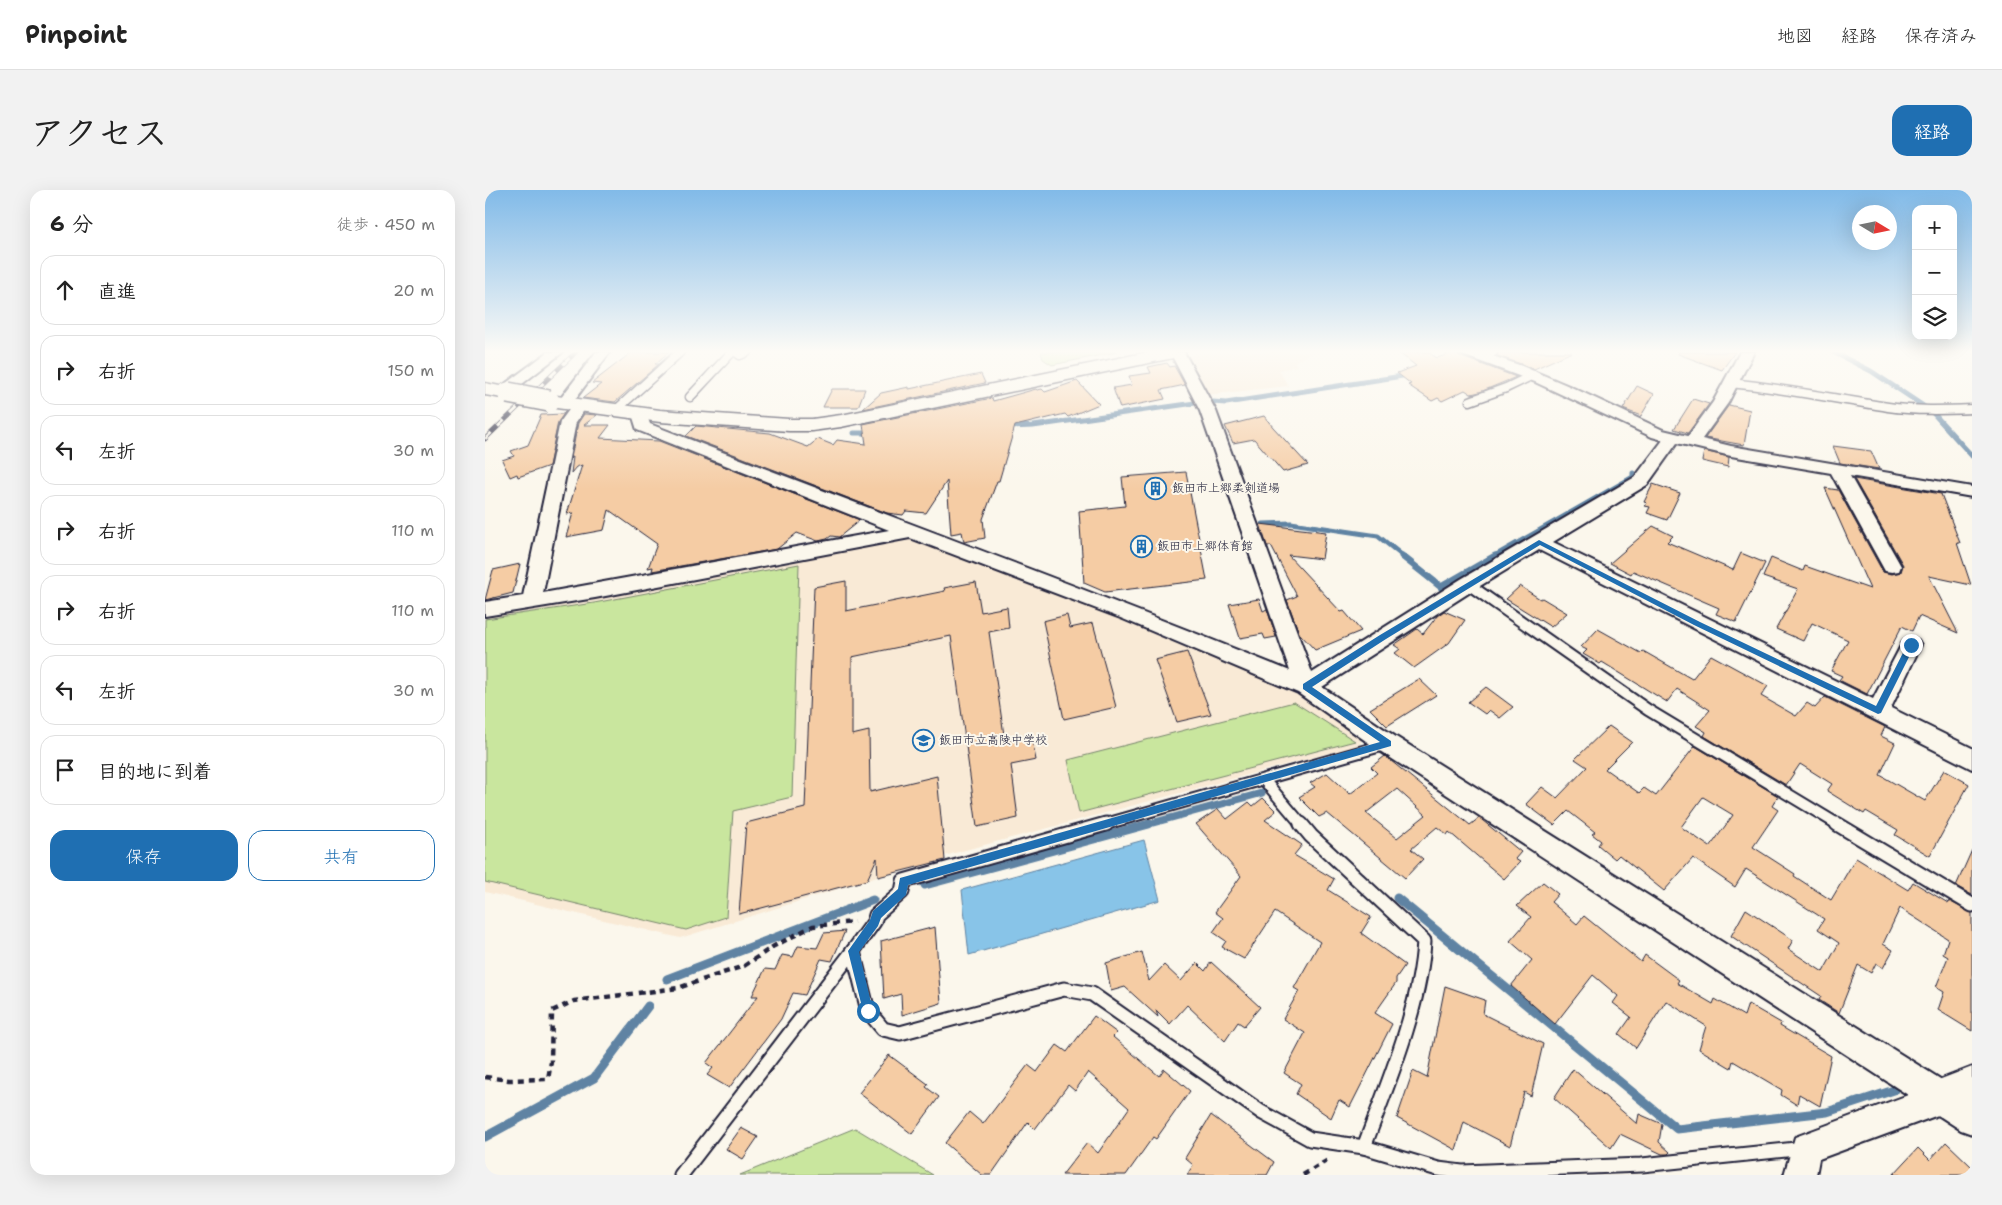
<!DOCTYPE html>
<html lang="ja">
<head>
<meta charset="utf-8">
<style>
	:root { --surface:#fff; --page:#f2f2f2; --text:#222; --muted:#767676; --line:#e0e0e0; --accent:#1f6fb2 }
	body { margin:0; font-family:"Shantell Sans","Klee One",sans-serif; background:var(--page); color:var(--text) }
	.controls { position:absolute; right:15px; top:15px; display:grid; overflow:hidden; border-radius:10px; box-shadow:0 5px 20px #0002 }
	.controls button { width:45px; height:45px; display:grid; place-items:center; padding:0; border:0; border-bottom:1px solid var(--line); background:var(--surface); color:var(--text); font:25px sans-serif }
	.compass { position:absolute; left:1367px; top:15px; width:45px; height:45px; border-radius:50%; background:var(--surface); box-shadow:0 5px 20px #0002; rotate:100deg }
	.stop { position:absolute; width:15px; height:15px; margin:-11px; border:4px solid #1f6fb2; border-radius:50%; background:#fff }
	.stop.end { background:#1f6fb2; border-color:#fff; box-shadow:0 1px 5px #0008 }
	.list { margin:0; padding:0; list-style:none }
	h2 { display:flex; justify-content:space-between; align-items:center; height:65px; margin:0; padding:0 20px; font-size:21px }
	h2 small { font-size:16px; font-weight:400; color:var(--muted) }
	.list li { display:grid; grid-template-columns:32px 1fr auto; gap:15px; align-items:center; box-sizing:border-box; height:70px; margin:0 10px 10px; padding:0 10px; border:1px solid var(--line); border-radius:15px }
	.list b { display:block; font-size:19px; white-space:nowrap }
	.list em { font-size:16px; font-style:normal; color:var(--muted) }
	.actions { display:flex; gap:10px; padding:15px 20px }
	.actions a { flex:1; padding:11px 0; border:1px solid var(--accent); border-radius:15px; text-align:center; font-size:18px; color:var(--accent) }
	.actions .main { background:var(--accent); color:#fff }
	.icon { flex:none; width:28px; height:28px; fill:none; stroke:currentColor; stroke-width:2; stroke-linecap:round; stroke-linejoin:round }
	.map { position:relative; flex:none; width:1487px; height:985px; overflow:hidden; border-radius:15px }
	header { display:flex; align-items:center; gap:30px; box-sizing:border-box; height:70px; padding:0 25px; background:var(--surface); border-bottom:1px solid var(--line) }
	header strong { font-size:24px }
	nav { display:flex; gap:28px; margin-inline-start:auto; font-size:18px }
	.intro { display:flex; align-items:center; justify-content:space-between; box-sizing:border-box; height:120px; padding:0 30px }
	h1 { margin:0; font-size:35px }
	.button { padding:12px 22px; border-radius:15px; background:var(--accent); color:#fff; font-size:18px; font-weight:700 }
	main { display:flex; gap:30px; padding:0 30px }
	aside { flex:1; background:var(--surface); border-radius:15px; box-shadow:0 5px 20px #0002 }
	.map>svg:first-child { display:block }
	.built { fill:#f9ead6 }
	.green { fill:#c9e69e; stroke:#76846c }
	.water { fill:#88c4e8; stroke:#5f83a3 }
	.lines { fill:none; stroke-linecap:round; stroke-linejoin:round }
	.stream-far2 { stroke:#5f83a3; stroke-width:5 }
	.stream-far1 { stroke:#5f83a3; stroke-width:7 }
	.stream { stroke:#5f83a3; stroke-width:9 }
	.building { fill:#f5cca4; stroke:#22223b; fill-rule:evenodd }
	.lane-far2-casing { stroke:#22223b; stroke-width:11 }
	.lane-far1-casing { stroke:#22223b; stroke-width:14 }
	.lane-casing { stroke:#22223b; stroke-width:17 }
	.street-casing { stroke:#22223b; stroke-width:4 }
	.secondary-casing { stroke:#22223b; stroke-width:3 }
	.path { stroke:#22223b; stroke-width:4.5; stroke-dasharray:6 5; stroke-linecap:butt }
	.lane-far2 { stroke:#fbf7ec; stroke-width:8 }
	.lane-far1 { stroke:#fbf7ec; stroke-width:10 }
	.lane { stroke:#fbf7ec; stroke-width:13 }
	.street { fill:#fbf7ec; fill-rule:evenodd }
	.secondary { fill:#fbf7ec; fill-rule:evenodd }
	.rail-casing { stroke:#22223b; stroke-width:4.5 }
	.rail { stroke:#fbf7ec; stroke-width:3; stroke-dasharray:9; stroke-linecap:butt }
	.secondary-bridge-casing { stroke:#22223b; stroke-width:24; stroke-linecap:butt }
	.secondary-bridge { stroke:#fbf7ec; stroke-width:21 }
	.route { fill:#1f6fb2 }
	.labels { text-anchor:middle; stroke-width:4; stroke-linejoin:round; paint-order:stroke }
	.poi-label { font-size:12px; fill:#22223b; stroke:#fbf7ec; text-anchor:start }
</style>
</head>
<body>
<header>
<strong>Pinpoint</strong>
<nav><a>地図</a><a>経路</a><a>保存済み</a></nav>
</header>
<div class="intro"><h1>アクセス</h1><a class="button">経路</a></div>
<main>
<aside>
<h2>6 分<small>徒歩 · 450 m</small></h2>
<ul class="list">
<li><svg class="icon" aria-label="ahead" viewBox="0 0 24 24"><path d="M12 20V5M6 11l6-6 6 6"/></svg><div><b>直進</b></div><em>20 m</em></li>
<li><svg class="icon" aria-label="right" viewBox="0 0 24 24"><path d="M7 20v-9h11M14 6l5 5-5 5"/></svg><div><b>右折</b></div><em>150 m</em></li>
<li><svg class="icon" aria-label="left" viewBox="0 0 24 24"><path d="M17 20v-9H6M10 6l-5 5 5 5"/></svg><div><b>左折</b></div><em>30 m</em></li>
<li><svg class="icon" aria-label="right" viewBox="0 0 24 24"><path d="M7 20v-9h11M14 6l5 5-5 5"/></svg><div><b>右折</b></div><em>110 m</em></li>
<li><svg class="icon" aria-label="right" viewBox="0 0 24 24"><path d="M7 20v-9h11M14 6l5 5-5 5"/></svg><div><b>右折</b></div><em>110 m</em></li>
<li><svg class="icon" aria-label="left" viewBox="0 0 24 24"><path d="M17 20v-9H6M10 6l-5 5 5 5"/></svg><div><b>左折</b></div><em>30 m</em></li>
<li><svg class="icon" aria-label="arrive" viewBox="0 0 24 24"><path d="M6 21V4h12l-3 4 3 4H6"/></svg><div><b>目的地に到着</b></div></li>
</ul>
<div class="actions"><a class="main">保存</a><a>共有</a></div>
</aside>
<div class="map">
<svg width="1487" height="985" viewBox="0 0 1487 985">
	<rect width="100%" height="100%" fill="#fbf7ec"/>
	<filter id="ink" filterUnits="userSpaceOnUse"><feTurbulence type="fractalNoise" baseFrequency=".02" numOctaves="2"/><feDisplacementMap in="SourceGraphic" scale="10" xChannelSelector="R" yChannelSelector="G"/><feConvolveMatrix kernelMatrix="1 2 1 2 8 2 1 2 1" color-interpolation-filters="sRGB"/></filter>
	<g filter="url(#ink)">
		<g class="built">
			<path d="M725,162h102l-17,10 2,4 -18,4 9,16 -81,9 -20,-39z"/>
			<path d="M423,348l180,67 205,87 69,43 -2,10 -402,107 -278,86 -195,-46v-277l109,-16z"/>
		</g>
		<g class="green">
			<path d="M556,162h76l-65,13 -9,-6z"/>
			<path d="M314,374l-7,233 -59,14 -7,106 -40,13 -201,-48v-263l109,-16z"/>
			<path d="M809,512l61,39 -276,72 -11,-53z"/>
			<path d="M370,938l78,47h-193z"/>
		</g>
		<path class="water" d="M659,650l16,60 -191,55 -7,-65z"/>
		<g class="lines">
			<g class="stream-far2">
				<path d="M1348,162l38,19 54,36"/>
				<path d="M728,212l13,1 183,-28"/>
				<path d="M1448,223l39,43"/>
				<path d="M522,237l26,-1 162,-23"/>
				<path d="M369,243h18"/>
				<path d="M778,334l28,-1 87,13 26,21"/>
				<path d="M1008,367l140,-80v-4"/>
			</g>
			<g class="stream-far1">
				<path d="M917,366l39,31 54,-31"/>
				<path d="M660,635l117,-32"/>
			</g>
			<g class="stream">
				<path d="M440,695l224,-61"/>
				<path d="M912,708l280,231 150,-17 67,-22"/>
				<path d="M182,789l206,-79"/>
				<path d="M0,947l109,-59 54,-72"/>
			</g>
		</g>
		<g class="building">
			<path d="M147,162h37l-14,12h4l-44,38 -32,-4 18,-14 -9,-1z"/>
			<path d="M913,162h30l9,6 17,-6 8,5 54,20 -36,15 -9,2 -6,-4 -23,11 -4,-3 -6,3 -24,-16 3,-1 -14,-11 19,-7z"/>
			<path d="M1014,162h73l-38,17 -37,-13z"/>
			<path d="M1194,162h56l-13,18 -44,-16z"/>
			<path d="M682,173l3,4 4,-1 11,19 -24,5 4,9 -45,9 -7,-20 19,-3 -3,-9 22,-3 -3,-6z"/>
			<path d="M496,184l4,9 -122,26 18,-16 28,-6v2z"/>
			<path d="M592,191l22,23 -31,13 -3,-3 -50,12 -16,55h-2l-14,38 2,19 -21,4 -2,-10 -11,2 -4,-53 -21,32 -20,-2 -3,4 -16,-2 -201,-77 10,-10 74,7 38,14 10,-8 15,6 4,-5 29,4 -3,-20 129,-26 1,3 43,-12 1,1 5,-1 3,3z"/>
			<path d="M1152,196l17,8 -13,22 -18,-7z"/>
			<path d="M347,199h33l-7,18h-35z"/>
			<path d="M1208,209l16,5 -21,29 -14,-4z"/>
			<path d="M1244,215l21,5 -6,35 -39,-7z"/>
			<path d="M81,221l-8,11 -9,44 -31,11 -1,-3 -7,3 -8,-17 12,-4 -3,-5 17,-6 13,-30 22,-1z"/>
			<path d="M99,224l13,1 -13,10h26l-10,13 59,3 201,79 -21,17 -8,-1 -4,3 -9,2 -21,-8 -20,16 -125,22 1,-4 -5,1 9,-24 -48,-34 -5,20 -38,7 7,-24 -6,1 15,-49 -6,2 -5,6 2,-16 -2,1 7,-35z"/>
			<path d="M779,226l9,11 35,38 -25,7 -29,-33 -21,4 -8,-17z"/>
			<path d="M1348,256l38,5 8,18 -39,-6z"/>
			<path d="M1219,261l25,6 -1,10 -26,-6z"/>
			<path d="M701,282l21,108 -102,12 -21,-9 -5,-72 46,-5 -3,-29z"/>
			<path d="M1369,289l87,15 19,49h-3l14,42 -42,-9 29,57 -39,-17 -7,15 -10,-5 -35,68 -28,-14 3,-4 -11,-5 17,-31 -36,-17 -9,18 -27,-12 22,-40 -35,-12 8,-19 32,13 2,-5 65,23 -45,-101 13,2 45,82 9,2 9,-2 2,-7z"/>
			<path d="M1168,294l27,9 -13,27 -20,-7 3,-6 -5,-1 2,-3 -3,-1z"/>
			<path d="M775,334l66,8 -4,27 -34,-4 53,57 3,-1 17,20 -46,19 -16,-17 -12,-33 10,-4 -26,-50h-4z"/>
			<path d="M1168,336l20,10 -6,6 66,28 8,-17 24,10 -29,59 -20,-8 3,-6 -86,-37 -2,3 -21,-11z"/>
			<path d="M35,374l-7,29 -28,7 8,-30z"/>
			<path d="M361,391v30l99,-20 -1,-3 32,-6 5,30 26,-5 2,21 -20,4 16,110 26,-7 5,25 -25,5 7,53 -41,9 -26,-191 -99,21v78l17,-4 1,61 67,-16 8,84 -67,17 -1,-19 -10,22 -128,34 7,-91 59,-15 9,-221z"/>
			<path d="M1035,396l20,13 2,-1 25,15 -16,14 -45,-28z"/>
			<path d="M774,409l4,12 4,-2 9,28 -11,2 -2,-5 -23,4 -11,-34z"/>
			<path d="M959,421l21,9 -16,23 -35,25 -19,-15 5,-4 -6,-4 23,-16 6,5 14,-18z"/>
			<path d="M582,425l3,13 23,-5 23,84 -52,12 -21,-98z"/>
			<path d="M1113,439l43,24 2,-2 49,28 19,-24 57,31 -7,10 35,20 11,-13 8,5 10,-11 60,30 -4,9 14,7 -15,32 45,26 19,-31 25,14 -39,72 -35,-21 3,-5 -32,-19 -2,3 -37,-23 5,-7 -32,-20 -14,21 -82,-49 2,-4 -10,-6 14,-16 -33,-21 -10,13 -65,-40 -2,2 -17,-10 4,-4 -6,-3z"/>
			<path d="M702,462l24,62 -34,8 -22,-62z"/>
			<path d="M934,489l17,16 -49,31 -17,-17z"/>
			<path d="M1001,497l27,20 -13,11 -11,-8 -4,4 -17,-12z"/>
			<path d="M1124,536l23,16 -27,27 34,24 5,-5 12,8 39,-50 83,50 -6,10 6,4 -25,37 42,27 -1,2 37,24 25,-42 52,32 5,-8 35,21 1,-2 23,12v118l-34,-21 6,-18 -8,-5 12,-30 -5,-3 5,-15 -48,-31 -17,36 10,6 -10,18 -7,-5 -5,10 -13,-8 -19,48 -20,-13 2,-4 -90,-60 15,-27 47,31 -5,9 35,23 16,-29 -21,-14 6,-10 -78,-50 -11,18 -42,-29 -29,33 -45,-36 -4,4 -17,-14 3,-4 -9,-7 3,-2 -27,-21 -14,14 -28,-21 16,-17 15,11 30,-31 -12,-8zM1218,607l30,18 -23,32 -29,-20z"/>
			<path d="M900,566l85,69 9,-7 3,2 39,32 -6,7 5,3 -16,17 -55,-47 -2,3 -10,-8 -26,22 12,10 -18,19 -78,-65 -8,4 -20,-20 16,-10 -5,-4 17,-10 23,21 27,-21 -6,-6zM912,599l29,26 -29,23 -31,-25z"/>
			<path d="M778,608l13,13 -11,9 37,25 -8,10 40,24 -6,11 43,27 -10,16 44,32 -9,13v5l-21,30 17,11 -42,83 -11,-7 -8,18 -35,-24 5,-10 -17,-11 21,-40 -22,-14 16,-28 -5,-3 26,-46 -45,-30 -31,47 -22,-12 4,-6 -13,-9 10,-14 -8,-6 26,-36 -45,-52 22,-15 9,10 22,-17 4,4z"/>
			<path d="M1487,660v45l-16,-9z"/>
			<path d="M1058,692l15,12 -7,8 26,22 7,-8 57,46 4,-7 34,25 -2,3 36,21 2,-5 29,17 4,-12 33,19 -1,3 51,30 -11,50 -21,-12 -2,11 -16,-10 1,-5 -49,-29 -2,7 -32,-19 7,-23 -40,-25 -30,47 -17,-14 12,-17 -18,-14 5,-7 -25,-21 -38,49 -44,-38 21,-26 -22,-19 21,-24 -14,-11z"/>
			<path d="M450,737l6,76 -39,12 -1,-21 -17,5 -3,-58z"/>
			<path d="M360,741l-13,30 -11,-2 -16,36 -12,-2 -12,26 -52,69 -22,-13 6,-7 -7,-5 52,-67h-6l13,-27 10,1 7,-15 11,2 5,-11 19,2 7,-15z"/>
			<path d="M657,762l7,29 15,-16 17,16 16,-18 8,8 6,-9 49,45 -16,19 -6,-4 -13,19 -38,-36 -17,19 -14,-14 2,7 -33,-30 -14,4 -5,-28z"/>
			<path d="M960,796l40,14 -2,14 60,30 -12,52 -7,-4 -14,54 -46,-24 -8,28 -59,-32 16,-47 14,7z"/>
			<path d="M609,826l23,17 -4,4 46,39 5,-7 26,22 -34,48 -3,-2 -27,38h-64l25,-32 11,10 31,-45 -41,-36 -13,19 -7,-6 -33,44 -7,-7 -37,53h-9l-37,-32 24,-31 14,12 45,-59 9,7 20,-27 10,7z"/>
			<path d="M404,865l39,29 -2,3 13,10 -27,37 -53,-41z"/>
			<path d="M1088,879l64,55 2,-10 23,10 -3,18 11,10 -2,2h-6l-42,-20 -9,14 -57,-50z"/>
			<path d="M726,925l63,47 -7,13h-80l6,-10 -8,-7z"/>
			<path d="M256,938l17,9 -15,22 -17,-10z"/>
			<path d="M1461,952l26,25v8h-79l25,-27 12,12z"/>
		</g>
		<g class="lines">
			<defs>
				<g id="lane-far2">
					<path d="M251,162l4,3 7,-3"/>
					<path d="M995,165l13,-3"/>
					<path d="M1245,193c53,5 105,16 158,24 28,4 56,3 84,2"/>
					<path d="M205,207l42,-45"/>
					<path d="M985,211l36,-13 27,-13"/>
					<path d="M130,221l65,-59"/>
				</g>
				<g id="lane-far1">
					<path d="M983,394l180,126 191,115"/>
					<path d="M779,590l38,45"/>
					<path d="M617,635l286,-81"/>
				</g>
				<g id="lane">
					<path d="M816,634l10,12 113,105c-3,64 -37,145 -60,206"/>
					<path d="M1352,634l135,81"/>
					<path d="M368,761l15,60 15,18 17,4 164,-44 28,5 169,118 49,27 54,8 74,22 24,3 180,-7 163,-17"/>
					<path d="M196,985l172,-224 21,-29 2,-7 26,-23 2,-11 202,-57"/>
				</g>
				<g id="street">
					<path d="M63,162h15l-55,43h-10l-3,-3 3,-3z"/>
					<path d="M111,162h14l-40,54h-10l-3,-3z"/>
					<path d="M685,162h14l32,59 96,262 149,-94 174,-102 28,-37 -11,-3 -117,-55 -72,-27 -2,-3h20l41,14 47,20 94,44 25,6 25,-34 27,-50h14l-26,51 -26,36 29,7 241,41v10l-122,-21 51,90 -2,5 -7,1 -7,-1 -54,-98 -100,-17 -54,-13 -30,42 -94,57 320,157 31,-59 7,-3 7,3 3,5 -30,63 81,40v21l-433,-219 -64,39 -153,98 74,50 557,350 19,14v33l-11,-4 -23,-15 -119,44 -3,16h-32l11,-38 113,-42 -528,-344 -82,-58 -175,-74 -213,-81 -315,60 -110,18v-14l38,-6 37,-174 14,-19h10l3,3 -11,16 -33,171 346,-63 -252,-100 -5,-16 3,-3h10l5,13c213,83 428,161 640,247l-90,-260z"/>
				</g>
				<g id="secondary">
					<path d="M663,162h34l-3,4 -6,2 -332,69 -29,4h-23l-129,-9 -111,-15 -7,-2 -3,-4 3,-4 7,-2 111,15 129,9h23l29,-4z"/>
					<path d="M0,193l30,6 3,4 -3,4 -7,2 -23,-4z"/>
					<path d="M1487,877v38l-30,12 -14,-5 -5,-14 5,-14z"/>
				</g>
			</defs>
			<use href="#lane-far2" class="lane-far2-casing"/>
			<use href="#lane-far1" class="lane-far1-casing"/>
			<use href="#lane" class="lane-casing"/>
			<use href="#street" class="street-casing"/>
			<use href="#secondary" class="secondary-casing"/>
			<g class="path">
				<path d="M0,887l24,3 39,-1 3,-17 1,-51 22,-10 104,-13 66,-22 30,-20 39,-20 41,-4"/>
				<path d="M818,985l25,-15"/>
			</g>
			<use href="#lane-far2" class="lane-far2"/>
			<use href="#lane-far1" class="lane-far1"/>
			<use href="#lane" class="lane"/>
			<use href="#street" class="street"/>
			<use href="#secondary" class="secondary"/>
			<defs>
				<path id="rail" d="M0,249l91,-87"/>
			</defs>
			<use href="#rail" class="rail-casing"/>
			<use href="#rail" class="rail"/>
			<defs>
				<path id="secondary-bridge" d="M23,203l41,8"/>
			</defs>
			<use href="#secondary-bridge" class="secondary-bridge-casing"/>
			<use href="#secondary-bridge" class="secondary-bridge"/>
		</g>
	</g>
	<linearGradient id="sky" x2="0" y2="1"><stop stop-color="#81bae8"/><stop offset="0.54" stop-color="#fdfbf6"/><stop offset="1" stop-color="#fdfbf6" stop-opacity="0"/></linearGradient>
	<rect width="1487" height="299" fill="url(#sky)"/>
	<path class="route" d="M1054,350l161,82 176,84 32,-63h6l1,2 -34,68 -3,1 -184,-89 -154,-80 -154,94 -74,48 79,54v5l-483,139 -2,10 -25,23 -3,8 -19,26 14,59 -2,4 -3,2 -4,-2 -16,-64 22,-31 3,-9 25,-22 2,-11 480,-136 -77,-53v-5l77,-49z"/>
	<defs>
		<symbol id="building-ring" viewBox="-11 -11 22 22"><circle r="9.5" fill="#fbf7ec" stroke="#1f6fb2" stroke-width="1.5"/><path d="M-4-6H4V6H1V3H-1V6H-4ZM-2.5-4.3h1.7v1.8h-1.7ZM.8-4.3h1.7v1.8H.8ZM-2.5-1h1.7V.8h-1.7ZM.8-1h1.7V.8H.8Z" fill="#1f6fb2"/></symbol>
		<symbol id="school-ring" viewBox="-11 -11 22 22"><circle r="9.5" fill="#fbf7ec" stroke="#1f6fb2" stroke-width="1.5"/><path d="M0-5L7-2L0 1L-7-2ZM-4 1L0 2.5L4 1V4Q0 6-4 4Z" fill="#1f6fb2"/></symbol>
	</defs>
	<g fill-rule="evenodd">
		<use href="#building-ring" x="658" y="286" width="25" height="25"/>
		<use href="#building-ring" x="644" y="344" width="25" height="25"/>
		<use href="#school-ring" x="426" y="538" width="25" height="25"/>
	</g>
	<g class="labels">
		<g class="poi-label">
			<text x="687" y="302">飯田市上郷柔剣道場</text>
			<text x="672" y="360">飯田市上郷体育館</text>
			<text x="454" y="554">飯田市立高陵中学校</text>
		</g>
	</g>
</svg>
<div class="controls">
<button>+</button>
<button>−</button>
<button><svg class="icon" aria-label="layers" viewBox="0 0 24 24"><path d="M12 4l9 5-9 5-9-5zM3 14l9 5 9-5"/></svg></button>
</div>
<svg class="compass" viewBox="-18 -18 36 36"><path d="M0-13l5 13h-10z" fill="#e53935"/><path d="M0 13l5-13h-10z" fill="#767676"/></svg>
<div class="stop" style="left:383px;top:821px"></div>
<div class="stop end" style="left:1426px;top:455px"></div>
</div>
</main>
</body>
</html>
